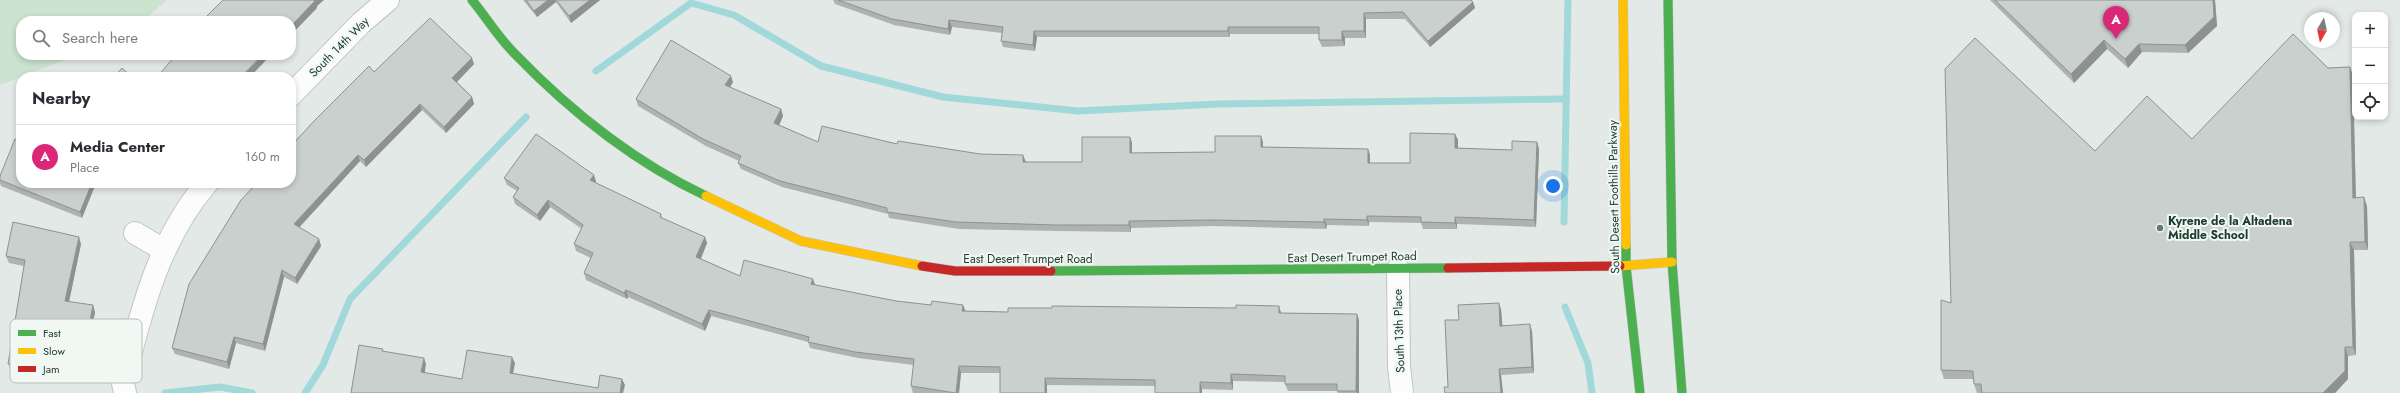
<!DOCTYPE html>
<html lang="en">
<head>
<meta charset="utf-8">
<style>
	:root { --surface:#fff; --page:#f7f7f7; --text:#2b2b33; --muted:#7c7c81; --line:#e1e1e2; --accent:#db2777 }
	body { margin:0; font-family:Jost,sans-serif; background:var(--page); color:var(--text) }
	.controls { position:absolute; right:12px; top:12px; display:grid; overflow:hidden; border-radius:8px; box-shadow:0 2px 6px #0003 }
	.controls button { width:36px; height:36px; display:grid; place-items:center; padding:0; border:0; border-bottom:1px solid var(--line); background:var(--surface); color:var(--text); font:20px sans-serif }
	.compass { position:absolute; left:2304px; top:12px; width:36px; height:36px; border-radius:50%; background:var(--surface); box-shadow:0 2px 6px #0003; rotate:189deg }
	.you { position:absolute; left:1553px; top:186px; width:14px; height:14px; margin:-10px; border:3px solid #fff; border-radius:50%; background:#1a73e8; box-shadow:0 0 0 6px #1a73e833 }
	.badge { display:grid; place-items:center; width:26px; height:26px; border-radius:50%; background:var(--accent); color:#fff; font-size:13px; font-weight:700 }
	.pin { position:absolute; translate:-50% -33px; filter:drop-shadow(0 1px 2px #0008) }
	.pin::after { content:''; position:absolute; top:21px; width:14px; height:12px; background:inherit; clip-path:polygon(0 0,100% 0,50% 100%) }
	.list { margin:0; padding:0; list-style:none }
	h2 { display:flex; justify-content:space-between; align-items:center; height:52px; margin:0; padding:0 16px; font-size:17px }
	h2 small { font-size:13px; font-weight:400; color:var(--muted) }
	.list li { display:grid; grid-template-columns:26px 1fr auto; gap:12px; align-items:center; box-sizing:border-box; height:64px; padding:0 16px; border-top:1px solid var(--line) }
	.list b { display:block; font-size:15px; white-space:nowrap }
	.list p { margin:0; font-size:13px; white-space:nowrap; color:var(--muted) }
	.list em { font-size:13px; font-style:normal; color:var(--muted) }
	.icon { flex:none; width:22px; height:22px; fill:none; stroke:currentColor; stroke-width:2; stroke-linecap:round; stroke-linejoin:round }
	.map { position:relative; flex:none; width:2400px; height:393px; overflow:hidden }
	.search { position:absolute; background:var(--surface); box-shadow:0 2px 6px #0003; left:16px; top:16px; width:280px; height:44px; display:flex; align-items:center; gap:10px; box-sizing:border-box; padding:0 14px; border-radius:16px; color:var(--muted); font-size:15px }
	.panel { position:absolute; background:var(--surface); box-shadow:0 2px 6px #0003; left:16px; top:72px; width:280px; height:116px; border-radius:16px }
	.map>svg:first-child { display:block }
	.green { fill:#cbe3cf }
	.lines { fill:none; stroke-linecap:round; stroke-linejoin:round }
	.stream { stroke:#a1d8d9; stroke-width:7 }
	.street-casing { stroke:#c0c6c3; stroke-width:24 }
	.fast-casing { stroke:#bec7c3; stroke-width:10 }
	.slow-casing { stroke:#bec7c3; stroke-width:10 }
	.jam-casing { stroke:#bec7c3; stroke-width:10 }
	.street { stroke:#fbfcfb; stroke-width:22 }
	.fast { stroke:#4caf50; stroke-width:9 }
	.slow { stroke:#ffc107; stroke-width:9 }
	.jam { stroke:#c62828; stroke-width:9 }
	.wall { fill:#aeb3b0 }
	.shaded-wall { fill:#8d9290 }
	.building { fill:#cad0cd; stroke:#8d9290 }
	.poi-dot { fill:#647971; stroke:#f1f8f4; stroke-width:1.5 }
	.labels { text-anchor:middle; stroke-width:4; stroke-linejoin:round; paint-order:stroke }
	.street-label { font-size:12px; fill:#203d32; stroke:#f1f8f4 }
	.poi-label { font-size:12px; font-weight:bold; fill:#203d32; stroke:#f1f8f4; text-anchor:start }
	.key { fill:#f1f8f4; stroke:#b2c0ba; stroke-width:1 }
	.key-label { font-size:11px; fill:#203d32 }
</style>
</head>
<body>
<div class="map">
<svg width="2400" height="393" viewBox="0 0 2400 393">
	<rect width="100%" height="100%" fill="#e3e9e6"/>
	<path class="green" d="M0,0h167l-25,21h-121v34h56l-77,30z"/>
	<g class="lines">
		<g class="stream">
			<path d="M596,71l95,-68 43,12 87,51 122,31 135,14 139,-7 348,-5"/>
			<path d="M1564,222l4,-222"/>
			<path d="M1565,307l23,56 4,30"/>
			<path d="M165,393l55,-6 32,6"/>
			<path d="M305,393l18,-28 27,-66 176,-182"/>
		</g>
		<defs>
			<g id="street">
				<path d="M291,95l70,-72 27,-23"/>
				<path d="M135,233l29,17"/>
				<path d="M1398,269l1,97 3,27"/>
				<path d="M125,393l-2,-10c18,-71 35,-143 84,-200"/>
			</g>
			<g id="fast">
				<path d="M472,0c14,17 26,37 42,53 55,57 120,109 192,143"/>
				<path d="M1668,0l4,262 10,131"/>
				<path d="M1626,245v21l14,127"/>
				<path d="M1051,271l397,-3"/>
			</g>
			<g id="slow">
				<path d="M1623,0l3,245"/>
				<path d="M706,196l95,45 121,25"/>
				<path d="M1620,266l52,-4"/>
			</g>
			<g id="jam">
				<path d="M922,266l33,5h96"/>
				<path d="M1448,268l172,-2"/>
			</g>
		</defs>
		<use href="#street" class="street-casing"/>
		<use href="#fast" class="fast-casing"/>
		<use href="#slow" class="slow-casing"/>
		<use href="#jam" class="jam-casing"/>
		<use href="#street" class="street"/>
		<use href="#fast" class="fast"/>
		<use href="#slow" class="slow"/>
		<use href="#jam" class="jam"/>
	</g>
	<g class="wall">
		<path d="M523,0h77l-29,23 -15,-21 -19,15z"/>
		<path d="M833,0h638l2,2 2,6 -45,39 -25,-28h-39v19h-21v8l-23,1 -3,-7v-6h-89v3h-193l-2,14 -32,-4 -2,-6 1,-8 -50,-6 -2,8 -56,-10 -59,-21z"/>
		<path d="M1990,0h225l2,26 -29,27 -46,-1 -14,16 -21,-19 -33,34z"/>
		<path d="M474,64l-17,18 15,15 2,7 -28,29 -24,-23 -56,57 -6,-6 -61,66 20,12 2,7 -24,38 -13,-7 -19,74 -29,-8 -7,26 -54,-15 -3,-6 202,-276z"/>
		<path d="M2350,67l3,9 3,122 11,8 1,44h-14l2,105 -8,1v23l-13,14h-358l-3,-9 -1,-5h-29l-3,-9 10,-67 144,-152 97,-12 136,-71z"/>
		<path d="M733,82l-3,5 51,22 2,7 -4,9 39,17 79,2 129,18h56l48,-25 2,6v10l83,-1 48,-10v5l105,2 2,6v8h40l45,-29 3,6v8l54,2 25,-8 2,7 -3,78 -79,-3v5h-34l-2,-6 -52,-1v4l-42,-1 -1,4 -112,-3 -83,2v4l-73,-1 -99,-2 -70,-11 -1,-4 -106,-27 -41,-18 -3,-6 1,-2 -33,-15 -68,-40 -2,-7z"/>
		<path d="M0,176l96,7 -14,35 -81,-32 -1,-3z"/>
		<path d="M504,178l92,3 -1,2 66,31 1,4 43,19 2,6 -6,16 39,17 73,3 2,6 81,16 69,10 43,1 44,-4h184l43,-2 2,7 76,1 2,6v73h-21l-1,-2h-49l-3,-7v-2l-52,-1v9l-31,-1v4h-47v-7l-108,-1 -47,-12h-39l-2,20h-46l-2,-7 3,-21 -56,-7 -48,-10 -2,-6 -97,-26 -6,15 -77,-34 -1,2 -41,-19 -2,-7 7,-15 -15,-7 -2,-7 8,-15 -32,-22 -10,14 -25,-17 -2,-7 4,-6 -10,-6z"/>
		<path d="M81,244l-12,57 26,11 -13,69 -71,-11 -3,-6 16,-98 -15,-3 -3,-7z"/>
		<path d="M1501,309l1,16 30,6 2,42 -33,2 2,18h-58l3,-6 11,-67z"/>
	</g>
	<g class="shaded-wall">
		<path d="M314,0h10l-7,6v2l-26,27v-9z"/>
		<path d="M548,0h7l1,2 -19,15 -3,-6z"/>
		<path d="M590,0h10l-29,23 -2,-7z"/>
		<path d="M2213,0h2l2,26 -29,27 -3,-8z"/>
		<path d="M1473,2l2,6 -45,39 -2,-6z"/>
		<path d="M1364,13l2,6v19l-2,-7z"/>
		<path d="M949,20l3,7 -2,8 -2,-6z"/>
		<path d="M1228,27l2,7v3l-2,-6z"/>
		<path d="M1034,31l3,6 -2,14 -2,-6z"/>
		<path d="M1342,31l3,7v8l-3,-6z"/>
		<path d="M2104,40l3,9 -33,34 -3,-9z"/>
		<path d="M2139,44l3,8 -14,16 -3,-9z"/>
		<path d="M263,55h8l-21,22h-9z"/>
		<path d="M472,58l2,6 -20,21 -2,-7z"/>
		<path d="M2350,67l3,9 3,130 -3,-8z"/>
		<path d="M731,76l2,6 -5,9 -3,-6z"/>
		<path d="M472,97l2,7 -28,29 -2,-6z"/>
		<path d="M420,104l2,6 -56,57 -2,-7z"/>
		<path d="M781,109l2,7 -6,14 -3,-7z"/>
		<path d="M1455,134l3,6v14l-3,-6z"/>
		<path d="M1261,136l2,6v12l-2,-7z"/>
		<path d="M1130,137l2,6v16l-2,-6z"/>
		<path d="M1537,142l2,7 -3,78 -2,-7z"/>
		<path d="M1368,149l2,6v14l-2,-6z"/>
		<path d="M358,155l2,6 -64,70 -2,-7z"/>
		<path d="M1023,155l3,7h-3z"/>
		<path d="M594,175l2,6 -4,6 -2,-7z"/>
		<path d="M92,183h4l-14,35 -2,-6z"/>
		<path d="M2364,197l3,9 1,44 -3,-8z"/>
		<path d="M548,200l2,7 -10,14 -3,-6z"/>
		<path d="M1367,216l2,6v4l-2,-6z"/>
		<path d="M1455,217l2,7v5l-2,-6z"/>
		<path d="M1324,219l3,6 -1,4 -2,-7z"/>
		<path d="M1129,221l2,7v4l-2,-7z"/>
		<path d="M79,237l2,7 -13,63 -3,-6z"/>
		<path d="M705,237l2,6 -8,20 -3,-6z"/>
		<path d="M319,239l2,7 -24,38 -2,-6z"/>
		<path d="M2350,242l4,8 2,105 -3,-8z"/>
		<path d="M282,270l2,7 -19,74 -2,-7z"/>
		<path d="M813,279l2,6 -4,-1z"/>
		<path d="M626,290l2,7 -1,2 -3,-6z"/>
		<path d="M1499,303l2,6 2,23 -3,-6z"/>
		<path d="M93,305l2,7 -13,69 -2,-6z"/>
		<path d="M963,305l3,7 -4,-1z"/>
		<path d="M1279,306l2,7v7l-2,-7z"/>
		<path d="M709,310l2,6 -6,15 -3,-7z"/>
		<path d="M1357,314l2,6v73h-2l-1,-2z"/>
		<path d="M1530,324l2,7 2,42 -2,-6z"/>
		<path d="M234,337l2,6 -7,26 -2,-7z"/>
		<path d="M2345,347l3,9v23l-13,14h-12z"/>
		<path d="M512,357l3,6 -3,17 -2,-7z"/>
		<path d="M424,358l2,6 -2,14 -3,-6z"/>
		<path d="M959,366l2,7 -2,20h-3z"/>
		<path d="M1499,369l2,6 2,18h-2z"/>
		<path d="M1231,374l2,7v9l-2,-7z"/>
		<path d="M1045,378l2,7v8h-2z"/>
		<path d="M622,379l3,6 -2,8h-3z"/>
		<path d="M1200,382l2,7v4h-2z"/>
	</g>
	<g class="building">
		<path d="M223,0h91l1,1 -24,25v-5h-89z"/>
		<path d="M526,0h22l-14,11z"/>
		<path d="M556,0h34l-21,16z"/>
		<path d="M838,0h633l2,2 -45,39 -25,-29 -39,1v18h-22v9h-23v-13h-91v4h-194l-1,14 -32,-4 2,-14 -54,-7 -1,9 -56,-10z"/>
		<path d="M1995,0h218l1,17 -29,28 -46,-1 -14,15 -21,-19 -33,34z"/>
		<path d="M430,18l42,40 -20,20 20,19 -28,30 -24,-23 -56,56 -6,-5 -64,69 25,15 -24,39 -13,-8 -19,74 -29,-7 -7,25 -55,-14 17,-64 52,-84 16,-17h34v-37l24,-26 54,-54 5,6z"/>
		<path d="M2293,34l35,34 22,-1 3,131 11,-1 1,45h-15l3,105h-8v24l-22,22h-341l-1,-9h-7l-1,-13 -32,-1v-70l10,3 -6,-234 30,-31 120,113 52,-55 45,43z"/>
		<path d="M671,40l60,36 -6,9 56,24 -7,14 44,19 4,-16 75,18 1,-3 82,13 43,1v7h59v-25h48v16l85,-1v-16h46v11l107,2v14h42v-30l45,1v14l57,2v-9l25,1 -3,78 -79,-3v6l-34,-1v-5l-54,-1v4l-43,-1v3l-112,-2 -83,1v4h-73l-100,-3 -69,-10v-4l-107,-27 -42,-18 3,-7 -38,-17 -67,-40z"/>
		<path d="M176,55h86l-21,22h-84z"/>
		<path d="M122,68l10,9h-18z"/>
		<path d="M536,134l58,41 -4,5 71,34 -1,3 45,20 -9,20 44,19 4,-16 69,19 -2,5 85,17 35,4 1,-4 31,4 -1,6 46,1v-4h44v-2l184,2v-3l43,1v7l78,1 -1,77h-19v-7h-52v-8l-54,-2v9l-31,-1v11h-45v-13l-110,-2v15h-45v-26l-41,-1 -3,27 -45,-7 3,-27 -59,-7 -47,-10 1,-5 -100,-27 -7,14 -76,-34 -2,3 -40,-20 9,-20 -19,-9 9,-19 -35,-25 -11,15 -24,-18 6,-9 -15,-10z"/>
		<path d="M15,139l6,3v41h71l-12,29 -80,-32v-4z"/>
		<path d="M13,222l66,15 -14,64 28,4 -13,70 -72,-11 17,-104 -19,-4z"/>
		<path d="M1499,303l1,23 30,-2 2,43 -33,2 2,24h-56l-1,-6h4l-3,-67h14l-1,-15z"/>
		<path d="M359,345l24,4 -1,2 42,7 -3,14 41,7 5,-29 45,7 -2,16 88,15 2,-13 22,4 -2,14h-269z"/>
	</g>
	<circle class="poi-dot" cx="2160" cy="228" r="4"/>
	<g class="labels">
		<g class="street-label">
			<text transform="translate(339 47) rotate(-45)" y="4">South 14th Way</text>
			<text transform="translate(1614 197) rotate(-91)" y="4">South Desert Foothills Parkway</text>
			<text transform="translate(1352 257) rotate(-1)" y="4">East Desert Trumpet Road</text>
			<text x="1028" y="263">East Desert Trumpet Road</text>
			<text transform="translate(1399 331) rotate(-92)" y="4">South 13th Place</text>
		</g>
		<g class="poi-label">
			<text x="2168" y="225">Kyrene de la Altadena<tspan x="2168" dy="14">Middle School</tspan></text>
		</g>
	</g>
	<rect x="10" y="319" width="132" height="64" rx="6" class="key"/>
	<rect x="18" y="330" width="18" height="6" fill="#4caf50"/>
	<rect x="18" y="348" width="18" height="6" fill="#ffc107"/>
	<rect x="18" y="366" width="18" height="6" fill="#c62828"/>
	<g class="key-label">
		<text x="43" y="337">Fast</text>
		<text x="43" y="355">Slow</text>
		<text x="43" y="373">Jam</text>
	</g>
</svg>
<div class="controls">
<button>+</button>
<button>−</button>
<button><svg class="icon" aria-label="locate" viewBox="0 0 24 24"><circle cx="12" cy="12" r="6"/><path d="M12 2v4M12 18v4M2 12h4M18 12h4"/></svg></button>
</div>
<svg class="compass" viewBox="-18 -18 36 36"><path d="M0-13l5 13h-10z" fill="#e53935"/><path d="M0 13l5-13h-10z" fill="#7c7c81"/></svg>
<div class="you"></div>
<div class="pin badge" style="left:2116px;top:39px">A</div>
<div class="search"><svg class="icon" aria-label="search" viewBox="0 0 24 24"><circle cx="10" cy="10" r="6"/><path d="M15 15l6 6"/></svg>Search here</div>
<section class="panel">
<h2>Nearby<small></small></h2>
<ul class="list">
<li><span class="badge">A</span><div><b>Media Center</b><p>Place</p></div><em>160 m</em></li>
</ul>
</section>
</div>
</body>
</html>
